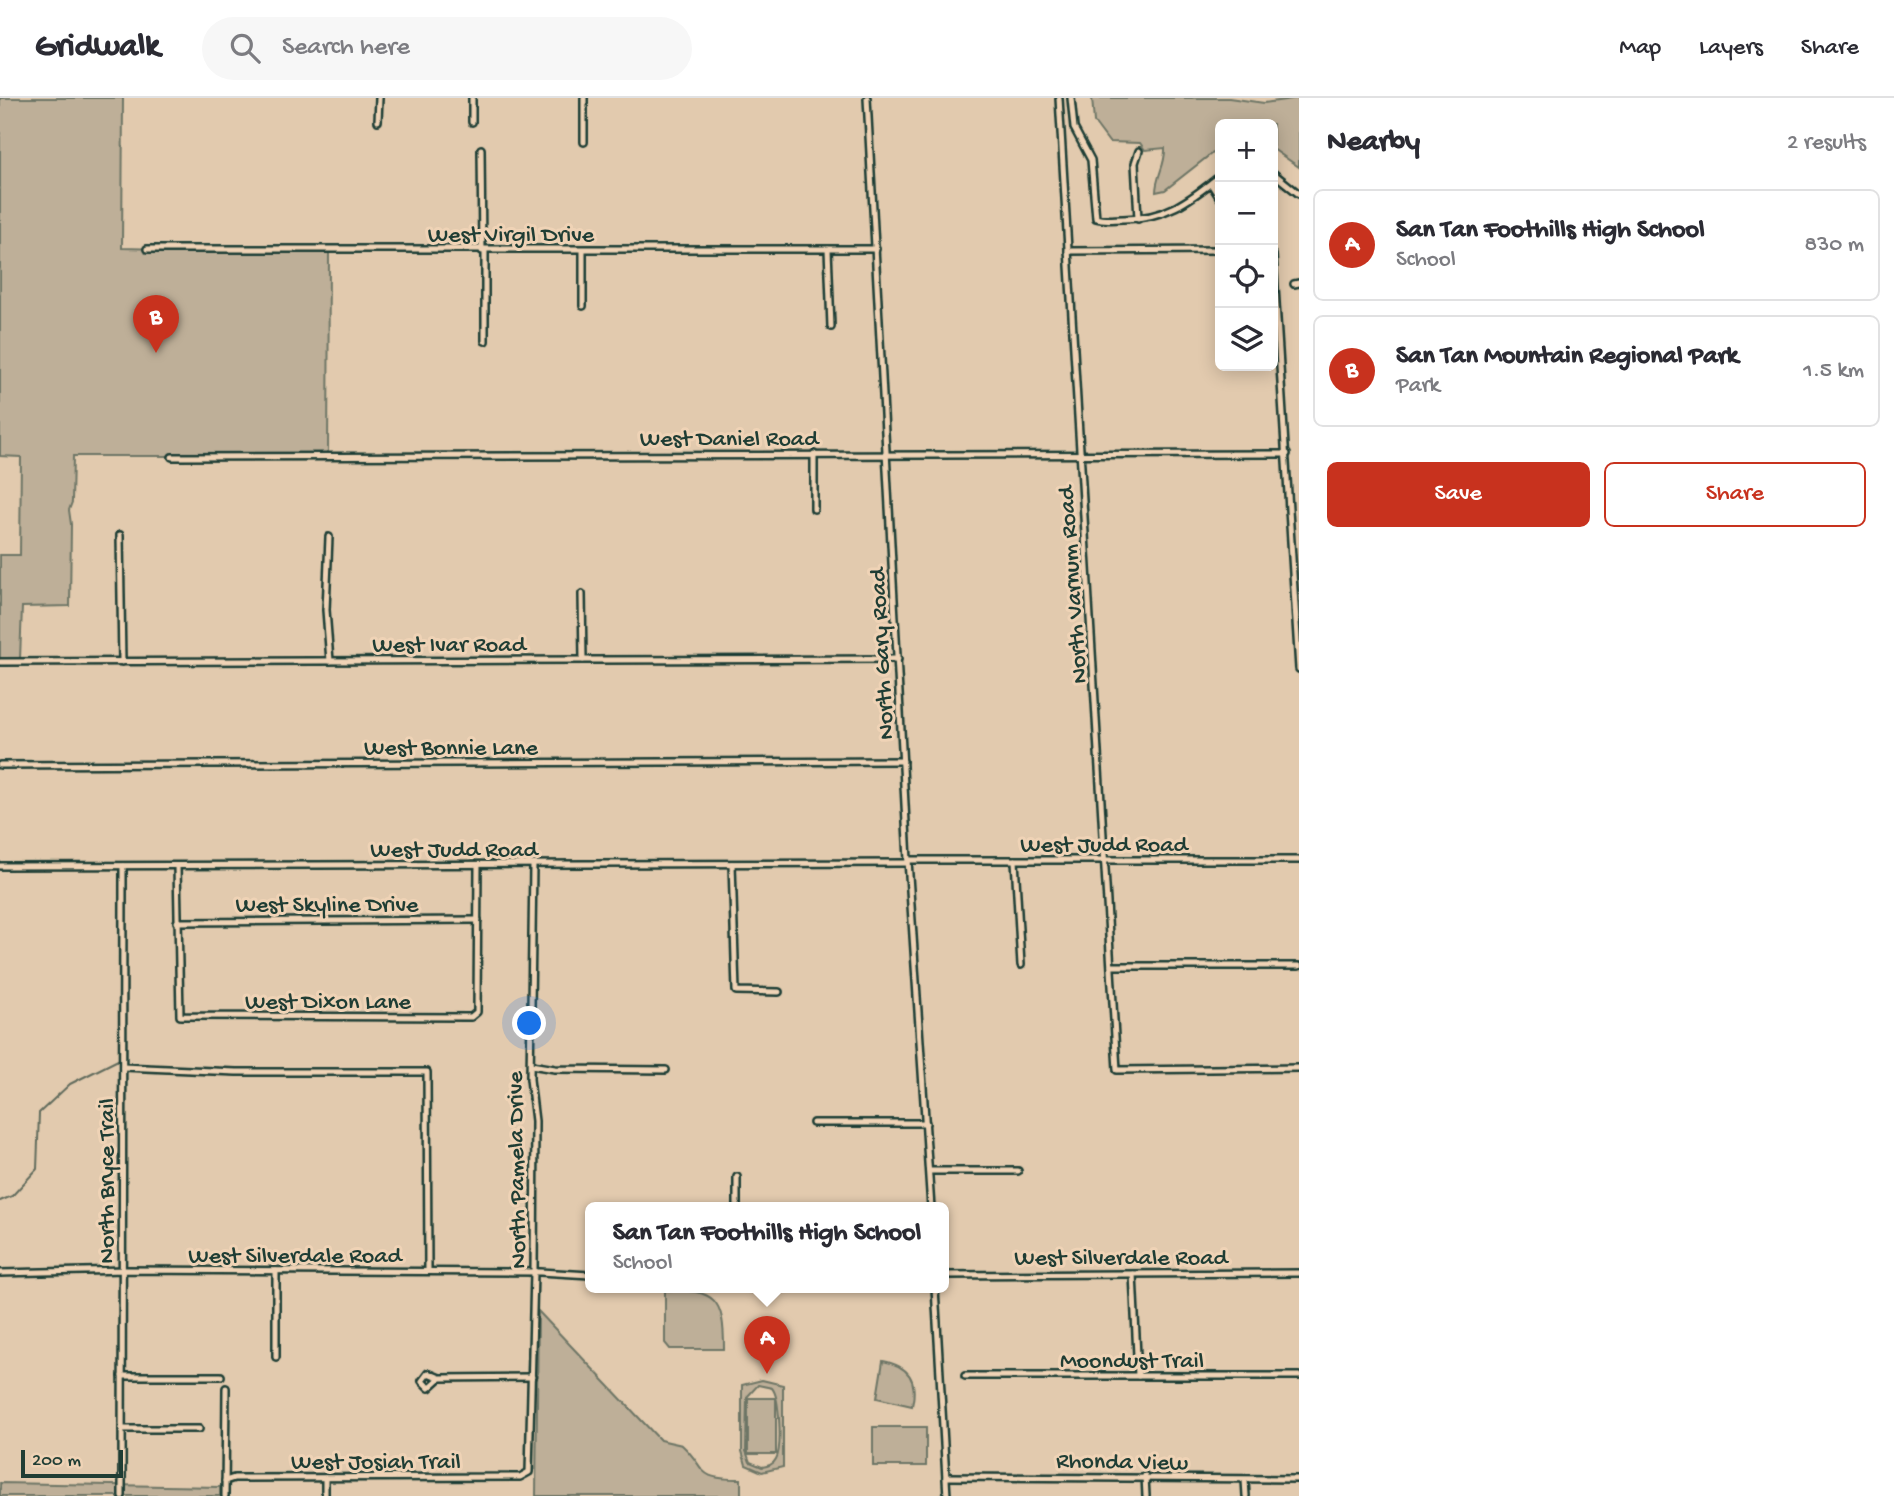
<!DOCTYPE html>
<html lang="en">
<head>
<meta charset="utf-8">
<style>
	:root { --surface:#fff; --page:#f7f7f7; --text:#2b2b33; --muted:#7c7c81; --line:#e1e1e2; --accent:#c8321e }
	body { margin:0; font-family:"Gochi Hand",sans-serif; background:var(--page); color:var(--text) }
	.controls { position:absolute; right:21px; top:21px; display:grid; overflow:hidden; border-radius:10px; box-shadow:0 4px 18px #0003 }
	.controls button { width:63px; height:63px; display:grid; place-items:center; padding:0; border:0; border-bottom:2px solid var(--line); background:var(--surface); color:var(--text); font:35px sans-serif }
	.scale { position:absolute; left:21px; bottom:18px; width:102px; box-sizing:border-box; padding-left:7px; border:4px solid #1f3d34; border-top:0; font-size:19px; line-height:24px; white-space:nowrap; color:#1f3d34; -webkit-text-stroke:5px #efd3b6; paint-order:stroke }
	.you { position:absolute; left:530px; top:926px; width:24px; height:24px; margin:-18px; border:5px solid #fff; border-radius:50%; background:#1a73e8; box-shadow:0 0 0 10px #1a73e833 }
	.badge { display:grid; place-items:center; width:46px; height:46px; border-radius:50%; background:var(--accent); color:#fff; font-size:23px; font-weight:700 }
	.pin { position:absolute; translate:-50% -58px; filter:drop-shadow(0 2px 4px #0008) }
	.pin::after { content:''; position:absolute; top:37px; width:24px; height:21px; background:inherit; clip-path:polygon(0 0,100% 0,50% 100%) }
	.popup { position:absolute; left:585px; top:1104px; width:364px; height:91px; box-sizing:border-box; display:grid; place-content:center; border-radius:10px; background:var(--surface); filter:drop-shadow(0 2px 5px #0005); font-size:23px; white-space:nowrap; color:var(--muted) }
	.popup b { font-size:26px; color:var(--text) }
	.popup::after { content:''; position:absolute; left:50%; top:100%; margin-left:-14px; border:14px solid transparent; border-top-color:var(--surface) }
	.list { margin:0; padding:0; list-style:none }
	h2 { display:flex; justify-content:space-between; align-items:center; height:91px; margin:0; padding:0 28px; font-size:30px }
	h2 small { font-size:23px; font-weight:400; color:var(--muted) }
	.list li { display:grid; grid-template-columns:46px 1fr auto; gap:21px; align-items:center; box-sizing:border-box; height:112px; margin:0 14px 14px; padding:0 14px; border:2px solid var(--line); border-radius:10px }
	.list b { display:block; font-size:26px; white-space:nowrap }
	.list p { margin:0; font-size:23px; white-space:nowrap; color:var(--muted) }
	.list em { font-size:23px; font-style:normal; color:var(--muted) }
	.actions { display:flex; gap:14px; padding:21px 28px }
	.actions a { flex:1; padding:16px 0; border:2px solid var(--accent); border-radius:10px; text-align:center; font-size:24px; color:var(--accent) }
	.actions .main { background:var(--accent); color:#fff }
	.icon { flex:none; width:38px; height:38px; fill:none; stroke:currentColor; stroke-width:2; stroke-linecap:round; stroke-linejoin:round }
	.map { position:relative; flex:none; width:1299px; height:1398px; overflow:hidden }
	header { display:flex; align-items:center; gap:42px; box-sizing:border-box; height:98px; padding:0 35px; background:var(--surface); border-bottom:2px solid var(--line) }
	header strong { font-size:33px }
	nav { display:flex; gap:38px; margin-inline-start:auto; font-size:24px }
	.search { width:490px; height:63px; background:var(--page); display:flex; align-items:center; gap:18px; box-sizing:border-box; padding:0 24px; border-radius:38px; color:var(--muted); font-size:26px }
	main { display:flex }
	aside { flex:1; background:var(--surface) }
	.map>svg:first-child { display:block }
	.green { fill:#beaf98; stroke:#6e7666; stroke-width:2; fill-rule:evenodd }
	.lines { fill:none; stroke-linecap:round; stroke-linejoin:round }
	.stream { stroke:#626c5d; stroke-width:2 }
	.minor-casing { stroke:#1f3d34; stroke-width:10 }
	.minor { stroke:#efd3b6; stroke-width:5 }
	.labels { text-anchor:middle; stroke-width:6; stroke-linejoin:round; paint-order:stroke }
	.street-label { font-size:24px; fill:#1f3d34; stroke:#efd3b6 }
</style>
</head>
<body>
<header>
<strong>Gridwalk</strong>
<div class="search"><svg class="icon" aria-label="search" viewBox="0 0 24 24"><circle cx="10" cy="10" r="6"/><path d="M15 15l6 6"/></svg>Search here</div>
<nav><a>Map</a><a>Layers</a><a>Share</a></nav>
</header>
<main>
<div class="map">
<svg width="1299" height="1398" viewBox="0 0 1299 1398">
	<rect width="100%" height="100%" fill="#e2caae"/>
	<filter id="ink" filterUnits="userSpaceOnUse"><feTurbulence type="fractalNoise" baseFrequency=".0143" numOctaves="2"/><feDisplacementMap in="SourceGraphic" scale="14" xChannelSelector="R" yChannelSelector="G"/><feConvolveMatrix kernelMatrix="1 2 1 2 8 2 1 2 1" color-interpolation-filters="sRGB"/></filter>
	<g filter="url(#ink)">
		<g class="green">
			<path d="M0,0h123l-1,150 207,5 -1,203h-255l-1,46 -3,8 2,14 -1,82 -48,1 -2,52h-20v-104h20l1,-98 -21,-1z"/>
			<path d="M1092,0h137l35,5 35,-5v69l-26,-18v-25h-53v27l-9,3 -46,36 -9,2c0,-16 10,-27 9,-44l-20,2 -5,-7 -31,-1 -15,-20z"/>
			<path d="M665,1192c51,0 59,8 59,59h-54l-5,-6z"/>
			<path d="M538,1213l122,129 22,5c27,25 11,34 59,34v17h-205z"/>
			<path d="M883,1263c26,5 35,19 29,45l-35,-8z"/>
			<path d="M762,1282l21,5v82l-21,5 -16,-7 -4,-14v-66zM758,1287l14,3c8,9 10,61 4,71 -3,6 -8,7 -14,8l-12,-5 -4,-11 1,-54z"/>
			<rect x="748" y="1300" width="28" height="56"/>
			<rect x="873" y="1329" width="53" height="39"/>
			<path d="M0,1385l220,4v9h-220z"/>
		</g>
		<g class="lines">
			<path class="stream" d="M0,1103l12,-5 25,-27 2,-56 31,-29 50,-25"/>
			<defs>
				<g id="minor">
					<path d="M472,0v24"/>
					<path d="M867,0l41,762 23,348"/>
					<path d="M1059,0l58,972 182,-2"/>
					<path d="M1071,0l3,30 17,32 5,58c9,3 18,1 27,1 42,0 66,-18 97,-43"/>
					<path d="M378,23l1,-23"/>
					<path d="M584,44v-44"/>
					<path d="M481,51l1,102"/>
					<path d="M1273,75l26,21"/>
					<path d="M1211,86l9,14"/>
					<path d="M1138,121l-3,-56 4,-12"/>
					<path d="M147,151h729"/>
					<path d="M828,151l3,78"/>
					<path d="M583,153v55"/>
					<path d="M1068,153l152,-1"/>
					<path d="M1273,157l26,414"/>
					<path d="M1294,186l5,-1"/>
					<path d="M485,243v-90"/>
					<path d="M172,359l1115,-3"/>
					<path d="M814,411v-55"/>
					<path d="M120,437l2,127"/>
					<path d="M329,439l-3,73 4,51"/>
					<path d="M582,496l1,66"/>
					<path d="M0,564l898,-3"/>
					<path d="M0,667l903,-4"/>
					<path d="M908,762h391"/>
					<path d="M1015,762l6,105"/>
					<path d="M732,766l4,127 43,1"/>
					<path d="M0,768l908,-3"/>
					<path d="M177,768l3,150 291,1 6,-5 1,-147"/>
					<path d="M177,824l301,-2"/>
					<path d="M1111,868h188"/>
					<path d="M531,967l24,4 111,1"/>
					<path d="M123,969l113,5h191l1,199"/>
					<path d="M813,1025h113"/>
					<path d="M929,1073h89"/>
					<path d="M737,1110v-31"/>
					<path d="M276,1173v86"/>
					<path d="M0,1175l126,-3 414,2 50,3"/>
					<path d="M1133,1176l5,102"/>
					<path d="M944,1177l355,-2"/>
					<path d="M935,1190l12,208"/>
					<path d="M122,1278h99"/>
					<path d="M965,1278h334"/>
					<path d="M440,1280l-12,-5 -6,8 7,7 11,-10 92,-1"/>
					<path d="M122,1331h77"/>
					<path d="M1145,1378l1,20"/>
					<path d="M946,1379l353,2"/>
					<path d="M325,1380v18"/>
					<path d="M1245,1382l1,16"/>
					<path d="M225,1383l9,-3 286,-1 9,-5 5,-200 1,-151 -5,-42 3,-214"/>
					<path d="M122,1398l1,-630"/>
					<path d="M225,1398l1,-108"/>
				</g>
			</defs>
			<use href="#minor" class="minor-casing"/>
			<use href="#minor" class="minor"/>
		</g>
	</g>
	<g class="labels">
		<g class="street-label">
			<text x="511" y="143">West Virgil Drive</text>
			<text x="729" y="347">West Daniel Road</text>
			<text transform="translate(1071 487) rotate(-94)" y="8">North Varnum Road</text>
			<text x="449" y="553">West Ivar Road</text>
			<text transform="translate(880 556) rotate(-93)" y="8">North Gary Road</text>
			<text x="451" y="656">West Bonnie Lane</text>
			<text x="1104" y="753">West Judd Road</text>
			<text x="454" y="758">West Judd Road</text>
			<text x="327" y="813">West Skyline Drive</text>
			<text x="328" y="910">West Dixon Lane</text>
			<text transform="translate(515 1072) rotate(-91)" y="8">North Pamela Drive</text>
			<text transform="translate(105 1083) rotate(-90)" y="8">North Bryce Trail</text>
			<text x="295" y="1164">West Silverdale Road</text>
			<text x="1121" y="1166">West Silverdale Road</text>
			<text x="1132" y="1269">Moondust Trail</text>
			<text x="376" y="1370">West Josiah Trail</text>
			<text transform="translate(1122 1362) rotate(1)" y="8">Rhonda View</text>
		</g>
	</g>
</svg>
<div class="controls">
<button>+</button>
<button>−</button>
<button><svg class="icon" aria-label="locate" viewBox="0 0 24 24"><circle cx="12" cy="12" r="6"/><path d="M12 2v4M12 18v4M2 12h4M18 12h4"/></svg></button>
<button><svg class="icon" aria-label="layers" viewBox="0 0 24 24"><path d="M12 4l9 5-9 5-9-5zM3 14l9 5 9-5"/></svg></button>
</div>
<div class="scale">200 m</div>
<div class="you"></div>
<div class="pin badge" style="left:767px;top:1276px">A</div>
<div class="popup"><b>San Tan Foothills High School</b>School</div>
<div class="pin badge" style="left:156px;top:255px">B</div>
</div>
<aside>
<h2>Nearby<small>2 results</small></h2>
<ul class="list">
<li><span class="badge">A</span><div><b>San Tan Foothills High School</b><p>School</p></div><em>830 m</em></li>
<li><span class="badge">B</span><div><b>San Tan Mountain Regional Park</b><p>Park</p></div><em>1.5 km</em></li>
</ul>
<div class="actions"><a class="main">Save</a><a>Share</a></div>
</aside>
</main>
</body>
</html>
